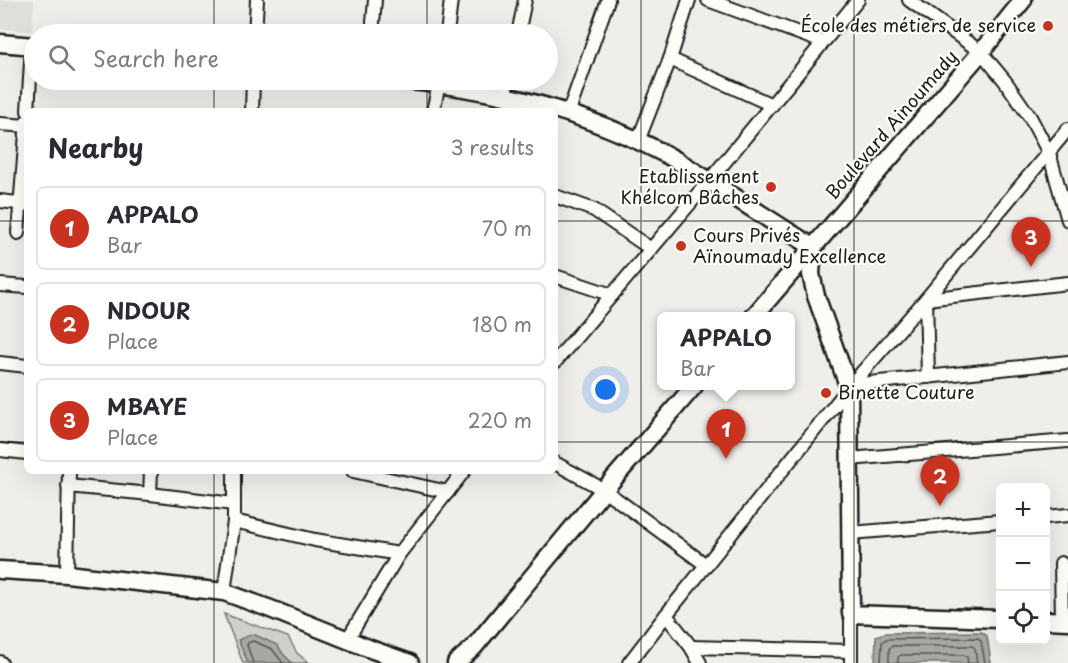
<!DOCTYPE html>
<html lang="en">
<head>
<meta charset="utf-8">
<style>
	:root { --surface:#fff; --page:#f2f2f3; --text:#2b2b33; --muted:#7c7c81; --line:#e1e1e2; --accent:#c8321e }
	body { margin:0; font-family:"Playpen Sans",sans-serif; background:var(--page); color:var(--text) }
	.controls { position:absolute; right:18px; bottom:18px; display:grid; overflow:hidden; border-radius:9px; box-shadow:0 6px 24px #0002 }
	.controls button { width:54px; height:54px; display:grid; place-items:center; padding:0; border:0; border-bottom:2px solid var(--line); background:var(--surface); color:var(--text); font:30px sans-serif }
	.you { position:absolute; left:606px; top:390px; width:21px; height:21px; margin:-15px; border:4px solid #fff; border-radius:50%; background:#1a73e8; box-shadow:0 0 0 9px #1a73e833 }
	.badge { display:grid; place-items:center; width:39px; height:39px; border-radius:50%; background:var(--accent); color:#fff; font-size:20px; font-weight:700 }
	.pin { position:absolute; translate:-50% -50px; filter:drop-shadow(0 2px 3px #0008) }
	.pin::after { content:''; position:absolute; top:32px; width:21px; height:18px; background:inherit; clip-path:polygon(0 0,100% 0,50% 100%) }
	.popup { position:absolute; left:657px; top:312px; width:138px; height:78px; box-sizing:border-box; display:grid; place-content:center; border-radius:9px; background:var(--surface); filter:drop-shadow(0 2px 4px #0005); font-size:20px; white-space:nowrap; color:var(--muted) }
	.popup b { font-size:22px; color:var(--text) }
	.popup::after { content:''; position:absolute; left:50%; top:100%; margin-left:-12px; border:12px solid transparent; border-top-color:var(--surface) }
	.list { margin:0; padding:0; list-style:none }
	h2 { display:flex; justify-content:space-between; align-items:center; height:78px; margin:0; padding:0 24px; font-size:26px }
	h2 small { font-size:20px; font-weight:400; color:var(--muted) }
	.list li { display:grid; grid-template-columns:39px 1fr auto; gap:18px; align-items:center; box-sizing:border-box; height:84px; margin:0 12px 12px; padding:0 12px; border:2px solid var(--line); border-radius:9px }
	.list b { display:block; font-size:22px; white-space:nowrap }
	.list p { margin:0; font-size:20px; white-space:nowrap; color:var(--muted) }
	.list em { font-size:20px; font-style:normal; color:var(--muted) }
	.icon { flex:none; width:33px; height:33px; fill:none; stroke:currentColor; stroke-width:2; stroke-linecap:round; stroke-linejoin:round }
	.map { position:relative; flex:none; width:1068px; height:663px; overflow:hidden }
	.search { position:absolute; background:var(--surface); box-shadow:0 6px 24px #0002; left:24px; top:24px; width:534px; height:66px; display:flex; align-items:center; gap:15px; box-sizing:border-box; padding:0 21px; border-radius:33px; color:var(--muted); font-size:22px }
	.panel { position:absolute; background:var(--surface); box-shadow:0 6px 24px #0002; left:24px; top:108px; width:534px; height:366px; border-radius:9px }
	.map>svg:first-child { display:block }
	.built { fill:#e0deda }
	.green { fill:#d0cfcc; stroke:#767674; stroke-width:1.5 }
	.water { fill:#a8a7a3; stroke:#706f6d; stroke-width:1.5 }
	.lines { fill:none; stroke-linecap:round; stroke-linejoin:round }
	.shore { stroke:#545452; stroke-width:1.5 }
	.street-casing { stroke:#1c1c1c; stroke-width:16 }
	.secondary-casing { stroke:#1c1c1c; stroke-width:21 }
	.street { stroke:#fdfcf7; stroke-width:12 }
	.secondary { stroke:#fdfcf7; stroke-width:16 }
	.grid { fill:none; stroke:#1c1c1c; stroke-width:1.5; stroke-opacity:0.55 }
	.poi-dot { fill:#c8321e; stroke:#fdfcf7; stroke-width:2 }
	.labels { text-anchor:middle; stroke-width:4.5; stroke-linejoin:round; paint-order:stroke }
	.poi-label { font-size:18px; fill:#1c1c1c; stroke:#fdfcf7; text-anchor:end }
	.street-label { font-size:18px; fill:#1c1c1c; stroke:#fdfcf7 }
</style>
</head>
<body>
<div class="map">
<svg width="1068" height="663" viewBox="0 0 1068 663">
	<rect width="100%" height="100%" fill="#f0eeea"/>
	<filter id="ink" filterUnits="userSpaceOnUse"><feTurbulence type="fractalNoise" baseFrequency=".0167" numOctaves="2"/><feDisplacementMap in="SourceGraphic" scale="12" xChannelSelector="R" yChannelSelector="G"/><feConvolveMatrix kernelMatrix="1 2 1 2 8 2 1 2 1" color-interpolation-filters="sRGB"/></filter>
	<g filter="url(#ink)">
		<path class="built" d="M0,0h34l-2,31 -32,-2z"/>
		<path class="green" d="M224,614l64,23 9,16 12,10h-66z"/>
		<g class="water">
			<path d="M982,632l5,4 4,27h-116l1,-27 9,-3z"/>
			<path d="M253,634l24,11 7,10 8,8h-44l-10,-23z"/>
		</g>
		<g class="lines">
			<g class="shore">
				<path d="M253,663l-6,-18 1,-2 5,-2 19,8 11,14"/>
				<path d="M881,663l1,-21 4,-3 92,-1 3,3 4,22"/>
				<path d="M889,663v-14l3,-3h80l3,2 2,15"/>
				<path d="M898,663v-6l3,-2h63l3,2 1,6"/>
			</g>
			<defs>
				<g id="street">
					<path d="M708,0l115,42"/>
					<path d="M909,0l72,52 24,29 25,36 19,36 19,67"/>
					<path d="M255,34l2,-34"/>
					<path d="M372,34l3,-34"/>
					<path d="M447,34l4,-34"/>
					<path d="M518,34l7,-34"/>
					<path d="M670,59l102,46"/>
					<path d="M504,96l4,-16"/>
					<path d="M28,111l4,-66"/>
					<path d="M252,111l1,-31"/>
					<path d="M433,111l7,-31"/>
					<path d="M510,111l3,-13"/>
					<path d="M568,114l40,-114"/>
					<path d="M0,124l27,2"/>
					<path d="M638,141l32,-82 19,-59"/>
					<path d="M555,196l39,14 57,39"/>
					<path d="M0,201l26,3"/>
					<path d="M18,233l9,-112"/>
					<path d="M555,276l57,19"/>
					<path d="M0,285l27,2"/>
					<path d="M555,362l154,-181 149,-181"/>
					<path d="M0,363l27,3"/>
					<path d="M928,377l-2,-78 142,-16"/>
					<path d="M851,385l217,-23"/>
					<path d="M0,450l27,3"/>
					<path d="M849,459l219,-18"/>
					<path d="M555,463l49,27 102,75"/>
					<path d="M353,471l95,21"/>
					<path d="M68,486l82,8 84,10"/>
					<path d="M150,494l1,-23"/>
					<path d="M1046,517l22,-2"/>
					<path d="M234,521l81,19 84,14"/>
					<path d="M850,533l150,-12"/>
					<path d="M1061,563l1,57"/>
					<path d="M67,574l2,-103"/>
					<path d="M224,592l10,-71v-50"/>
					<path d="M851,614v49"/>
					<path d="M666,615l25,32 9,16"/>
					<path d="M347,640l52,-86 65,-83"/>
					<path d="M691,647l160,4"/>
					<path d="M0,662l1,1"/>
					<path d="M629,663l37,-48 185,-230 75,-86 142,-170"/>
				</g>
				<g id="secondary">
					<path d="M0,43l34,3"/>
					<path d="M401,80c92,8 184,32 266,75 20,11 39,24 58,36 30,19 59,38 88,56"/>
					<path d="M813,247l-2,27 5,22 33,92 2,226 149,5"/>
					<path d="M754,316l227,-264 42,-52"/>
					<path d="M0,570l67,4 157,18 44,16 105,42 37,13"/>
					<path d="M1046,620l22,1"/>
					<path d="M456,663l18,-16 130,-157 90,-104"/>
				</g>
			</defs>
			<use href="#street" class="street-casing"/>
			<use href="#secondary" class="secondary-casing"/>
			<use href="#street" class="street"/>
			<use href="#secondary" class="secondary"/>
		</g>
	</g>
	<path class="grid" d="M214,0v34M427,0v34M641,0v663M854,0v663M214,80v31M427,80v31M0,221h27M555,221h513M0,442h27M555,442h513M214,471v192M427,471v192"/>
	<g class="poi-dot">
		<circle cx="1048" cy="26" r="6"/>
		<circle cx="771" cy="187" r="6"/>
		<circle cx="681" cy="246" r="6"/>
		<circle cx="826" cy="393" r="6"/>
	</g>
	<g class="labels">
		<g class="poi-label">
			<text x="1036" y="32">École des métiers de service</text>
			<text x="759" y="183">Etablissement<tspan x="759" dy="21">Khélcom Bâches</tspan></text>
			<text x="693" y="242" text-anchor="start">Cours Privés<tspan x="693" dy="21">Aïnoumady Excellence</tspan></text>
			<text x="838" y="399" text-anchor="start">Binette Couture</text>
		</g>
		<g class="street-label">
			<text transform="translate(892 125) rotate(-49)" y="6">Boulevard Ainoumady</text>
		</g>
	</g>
</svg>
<div class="controls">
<button>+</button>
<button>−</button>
<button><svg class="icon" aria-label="locate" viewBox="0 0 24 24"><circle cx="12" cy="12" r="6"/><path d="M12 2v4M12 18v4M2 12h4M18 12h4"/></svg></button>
</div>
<div class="you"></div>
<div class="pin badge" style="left:726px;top:459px">1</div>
<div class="popup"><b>APPALO</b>Bar</div>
<div class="pin badge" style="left:940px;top:506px">2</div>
<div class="pin badge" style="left:1031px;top:267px">3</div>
<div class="search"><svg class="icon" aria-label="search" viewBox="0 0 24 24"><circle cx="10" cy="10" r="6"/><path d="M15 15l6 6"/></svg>Search here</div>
<section class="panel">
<h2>Nearby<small>3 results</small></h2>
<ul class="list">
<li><span class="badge">1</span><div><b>APPALO</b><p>Bar</p></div><em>70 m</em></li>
<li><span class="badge">2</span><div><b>NDOUR</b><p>Place</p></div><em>180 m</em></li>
<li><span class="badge">3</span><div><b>MBAYE</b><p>Place</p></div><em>220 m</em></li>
</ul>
</section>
</div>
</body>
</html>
